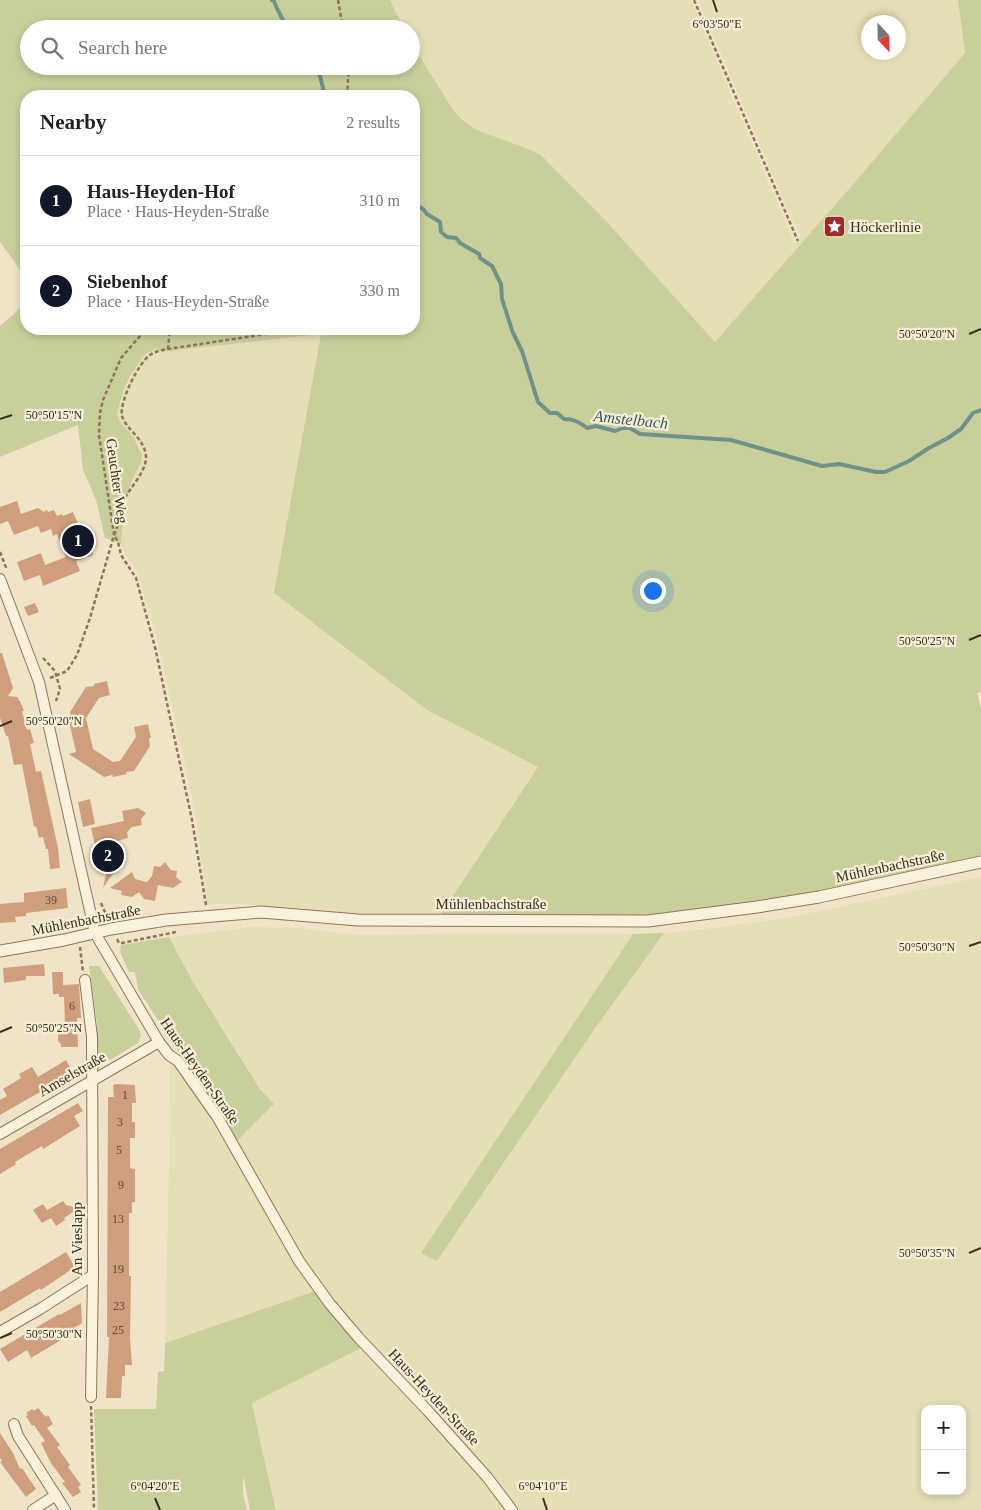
<!DOCTYPE html>
<html lang="en">
<head>
<meta charset="utf-8">
<style>
	:root { --surface:#fff; --page:#f6f6f6; --text:#222; --muted:#767676; --line:#e0e0e0; --accent:#111827 }
	body { margin:0; font-family:Georgia,serif; background:var(--page); color:var(--text) }
	.controls { position:absolute; right:15px; bottom:15px; display:grid; overflow:hidden; border-radius:10px; box-shadow:0 2px 8px #0003 }
	.controls button { width:45px; height:45px; display:grid; place-items:center; padding:0; border:0; border-bottom:1px solid var(--line); background:var(--surface); color:var(--text); font:25px sans-serif }
	.compass { position:absolute; left:861px; top:15px; width:45px; height:45px; border-radius:50%; background:var(--surface); box-shadow:0 2px 8px #0003; rotate:158deg }
	.you { position:absolute; left:652px; top:590px; width:18px; height:18px; margin:-12px; border:4px solid #fff; border-radius:50%; background:#1a73e8; box-shadow:0 0 0 8px #1a73e833 }
	.badge { display:grid; place-items:center; width:32px; height:32px; border-radius:50%; background:var(--accent); color:#fff; font-size:16px; font-weight:700 }
	.pin { position:absolute; translate:-50% -50%; border:2px solid #fff; box-shadow:0 1px 5px #0006 }
	.list { margin:0; padding:0; list-style:none }
	h2 { display:flex; justify-content:space-between; align-items:center; height:65px; margin:0; padding:0 20px; font-size:21px }
	h2 small { font-size:16px; font-weight:400; color:var(--muted) }
	.list li { display:grid; grid-template-columns:32px 1fr auto; gap:15px; align-items:center; box-sizing:border-box; height:90px; padding:0 20px; border-top:1px solid var(--line) }
	.list b { display:block; font-size:19px; white-space:nowrap }
	.list p { margin:0; font-size:16px; white-space:nowrap; color:var(--muted) }
	.list em { font-size:16px; font-style:normal; color:var(--muted) }
	.icon { flex:none; width:28px; height:28px; fill:none; stroke:currentColor; stroke-width:2; stroke-linecap:round; stroke-linejoin:round }
	.map { position:relative; flex:none; width:981px; height:1510px; overflow:hidden }
	.search { position:absolute; background:var(--surface); box-shadow:0 2px 8px #0003; left:20px; top:20px; width:400px; height:55px; display:flex; align-items:center; gap:12px; box-sizing:border-box; padding:0 18px; border-radius:28px; color:var(--muted); font-size:19px }
	.panel { position:absolute; background:var(--surface); box-shadow:0 2px 8px #0003; left:20px; top:90px; width:400px; height:245px; border-radius:20px }
	.map>svg:first-child { display:block }
	.farmland { fill:#e6deb5; fill-rule:evenodd }
	.green { fill:#c9cf9b }
	.lines { fill:none; stroke-linecap:round; stroke-linejoin:round }
	.stream { stroke:#6f938a; stroke-width:4 }
	.building { fill:#cf9f7d }
	.minor-casing { stroke:#8d765c; stroke-width:12 }
	.tertiary-casing { stroke:#8d765c; stroke-width:13 }
	.path { stroke:#8d765c; stroke-width:2.5; stroke-dasharray:4 2.5; stroke-linecap:butt }
	.minor { stroke:#faf1dc; stroke-width:10 }
	.tertiary { stroke:#faf1dc; stroke-width:11 }
	.ticks { fill:none; stroke:#3d2e20; stroke-width:2 }
	.labels { text-anchor:middle; stroke-width:4.5; stroke-linejoin:round; paint-order:stroke }
	.number-label { font-size:12px; fill:#624a37 }
	.poi-label { font-size:15px; fill:#3d2e20; stroke:#f7eed8; text-anchor:start }
	.street-label { font-size:15px; fill:#3d2e20; stroke:#f7eed8 }
	.water-label { font-size:16px; font-style:italic; fill:#2f5d5a; stroke:#f7eed8 }
	.ticks-label { font-size:12px; text-anchor:middle; fill:#3d2e20; stroke:#f7eed8; stroke-width:4.5; stroke-linejoin:round; paint-order:stroke }
</style>
</head>
<body>
<div class="map">
<svg width="981" height="1510" viewBox="0 0 981 1510">
	<rect width="100%" height="100%" fill="#f0e4c8"/>
	<g class="farmland">
		<path d="M390,0h301l104,244 6,-6 -13,-27 -90,-211h260l7,53 -116,136 -134,153 -108,-120 -66,-67 -10,-5 -54,-20 -24,-20 -42,-68v-13h-7zM868,22h30v30h-30z"/>
		<path d="M321,334l-47,259 153,117 111,57 -97,147h-24l-26,3 -43,-2 -105,-11h-36l-12,-92 -37,-169 -21,-72 -12,-16 -4,-11 3,-36 8,-28 9,-17 -1,-15 -6,-10 -13,-15 -4,-9 6,-23 7,-15 15,-22 12,-5 5,3z"/>
		<path d="M981,877v633h-464l-93,-109 -91,-99 -29,-39 -68,-121 38,-38 -13,-15 -68,-107 -24,-45 84,-10 46,1 57,7h40l68,-2 169,1 -212,319 35,-19 140,-207 68,-94 35,-3 88,-12zM925,1409h37v82h-37z"/>
		<path d="M173,1066l23,25 17,25 102,175 -150,52 5,-223 -1,-43 1,-10z"/>
		<path d="M363,1347l86,92 58,71h-230l-11,-45 -5,-15 -9,-47z"/>
	</g>
	<g class="green">
		<path d="M0,0h390l14,29h-375v37h382v-24l42,68 11,11 13,9 54,20 10,5 66,67 108,120 134,-153 116,-136 -7,-53h23v692l-4,1 4,16v151l-161,33 -180,23 -199,-2 97,-147 -111,-57 -153,-117 47,-259 -159,18 -5,-3 -12,5 -15,22 -7,15 -6,23 4,9 13,15 8,17 -1,8 -9,17 -8,28 -3,36 -16,-6 -9,-38 -13,-30 -5,-45 -78,32v-131l26,-23v26h388v-233h-388v182l-26,-36z"/>
		<path d="M664,933l-68,94 -159,234 -16,-8 212,-319z"/>
		<path d="M169,937l24,45 67,107 14,15 -38,38 -98,-153 -3,-17h-6l-9,-20 1,-7z"/>
		<path d="M89,966h10l41,65 1,5 -3,7 -28,17 -13,-8v-29z"/>
		<path d="M315,1291l48,56 -111,56c7,36 16,71 24,107h-26l-7,-35v19l4,16h-149l-4,-101h62l2,-37 6,-1 1,-28z"/>
	</g>
	<g class="lines">
		<g class="stream">
			<path d="M272,0l2,1c3,10 10,18 12,28"/>
			<path d="M311,66l9,10 5,20"/>
			<path d="M414,204l9,5 4,5 13,8 1,10 6,5 9,1 4,5 19,11 1,4 12,8 9,18 1,15 11,34 9,18 16,51 12,11h7l7,6c10,0 15,3 23,9l9,-2 19,5 8,-3h7l10,6 91,6 91,26 17,-2 37,8h9l24,-11 20,-13 19,-10 13,-9 12,-16 8,-3"/>
		</g>
	</g>
	<g class="building">
		<path d="M17,501l4,13 17,-6 6,4 3,-2 1,2 6,-2 3,6 5,-2 1,2 10,-4 8,19 8,-3 4,12 -4,2 4,13 -17,6 4,10 -37,15 -3,-11 -16,6 -7,-19 24,-9 4,12 21,-8 -9,-23 -4,2 -2,-7 -10,4 -3,-7 -24,9 -6,-14 -8,3v-17z"/>
		<path d="M35,603l4,9 -11,4 -4,-9z"/>
		<path d="M0,653h2l11,35 -5,8 10,1 1,4h1l4,10h-2l5,19 3,-1 4,14 -4,1 6,28 5,-1 17,77 2,20 -10,1 -2,-20h-2l-3,-12 -4,1 -3,-12 -2,1 -12,-63 -8,1 -6,-29h-2l-6,-18z"/>
		<path d="M107,681l3,14 -11,3 -13,20 7,31 20,13 7,-1 16,-24 -2,-10 14,-3 3,14h-2l1,8 -16,25 -8,1 1,2 -14,3 -1,-2 -8,2 -35,-23 7,-2 -7,-31 3,-1 -2,-8 16,-25 8,-1v-2z"/>
		<path d="M90,799l5,25 -12,3 -5,-25z"/>
		<path d="M138,808l8,5 -5,6 1,6 -10,2 -5,5 1,6 -10,3 -5,5 2,11 7,3 -19,28 4,-18 -7,2 -2,-11 5,-7 -7,-5 -5,-21 33,-7 -2,-10z"/>
		<path d="M165,862l6,8 6,1 -1,6 6,5 -9,6 -15,-3 -3,16 -11,-2 -5,-7 -7,5 -11,-2 1,-4 -12,-3 22,-16 3,7 12,3 5,-6 2,-10 6,1z"/>
		<path d="M66,888l2,20 -42,5v3l-11,1 1,5 -16,1v-19l24,-2v-9z"/>
		<path d="M44,964l1,12h-19v4l-22,3 -1,-15z"/>
		<path d="M52,972h11v13l16,-1 2,34h-4l1,29h-17v-3l-3,-3v-16h7l-1,-28h-5v-3h-6z"/>
		<path d="M66,1060l7,13 -73,42v-15l7,-4 -4,-7 18,-11 -2,-4 13,-7 6,10z"/>
		<path d="M115,1084l20,1 1,18h-4v19h3v16h-5v30l5,1v33h-3v11h-3v63h2l-1,62 2,27h-7v11h-3l-1,22h-15l3,-61h-2l1,-240h6l-1,-11z"/>
		<path d="M78,1103l5,8 -9,5 6,10 -37,23 -1,-3 -27,16 1,2 -16,10v-25z"/>
		<path d="M63,1201l3,4 13,3 -15,10 1,2 -9,6 -5,-8 -9,5 -9,-13 10,-6 4,6z"/>
		<path d="M66,1252l9,15 -34,23 -1,-2 -40,24v-20z"/>
		<path d="M81,1303l1,20 -18,11 2,3 -35,21 -4,-8 -19,12 -8,-13 59,-35 1,1z"/>
		<path d="M38,1408l8,9 2,-2 5,9 -6,4 13,17 -3,2 13,18 -2,2 13,18 -3,2 3,5 -8,5 -11,-14 3,-1 -14,-19 -10,-20 4,-2 -11,-16 -2,1 -6,-10 2,-1 -2,-2 6,-4 2,2z"/>
		<path d="M0,1433l13,20 7,16 2,-1 14,21 -10,8 -26,-35 2,-1 -2,-3z"/>
	</g>
	<g class="lines">
		<defs>
			<g id="minor">
				<path d="M0,579l39,103 56,251 64,109 10,13 9,6 40,57 81,143 31,43 28,33 70,74 59,66 25,33"/>
				<path d="M85,980l7,57 1,238 -2,122"/>
				<path d="M0,1134l159,-92"/>
				<path d="M0,1332l40,-23 53,-34"/>
				<path d="M14,1424l4,12 47,74"/>
				<path d="M33,1510l23,-15"/>
			</g>
			<path id="tertiary" d="M0,951l64,-11 47,-11 55,-9 95,-8 97,8 290,1 109,-14 62,-10 162,-35"/>
		</defs>
		<use href="#minor" class="minor-casing"/>
		<use href="#tertiary" class="tertiary-casing"/>
		<g class="path">
			<path d="M338,0l5,29"/>
			<path d="M694,0l104,241"/>
			<path d="M347,96l2,-30"/>
			<path d="M168,349l2,-20"/>
			<path d="M0,552l7,18"/>
			<path d="M43,658l12,13 5,18 -4,12"/>
			<path d="M50,678l17,-7 10,-16 13,-37 24,-83 -15,-100 1,-22 3,-13 18,-42 25,-29"/>
			<path d="M101,903l7,16"/>
			<path d="M206,905l-14,-85 -37,-173 -19,-69 -15,-23 -3,-13 -4,-7c6,-11 4,-22 9,-33 6,-14 22,-28 23,-44 0,-19 -19,-27 -24,-42 -3,-14 17,-54 28,-61 6,-4 12,-5 18,-6l111,-17 7,-3"/>
			<path d="M117,939l2,4h3l54,-11"/>
			<path d="M80,947l3,25"/>
			<path d="M91,1406l3,104"/>
		</g>
		<use href="#minor" class="minor"/>
		<use href="#tertiary" class="tertiary"/>
	</g>
	<path class="ticks" d="M713,0l4,12M969,334l12,-5M0,419l12,-4M969,640l12,-5M0,726l12,-5M969,946l12,-4M0,1032l12,-5M969,1253l12,-5M0,1338l12,-5M155,1498l5,12M543,1498l4,12"/>
	<defs>
		<symbol id="sight-square" viewBox="-11 -11 22 22"><rect x="-9" y="-9" width="18" height="18" rx="4" fill="#9e2a2b" stroke="#f7eed8"/><path d="M0-6L1.8-2.2L6-1.7L2.9 1.2L3.7 5.4L0 3.3L-3.7 5.4L-2.9 1.2L-6-1.7L-1.8-2.2Z" fill="#fff"/></symbol>
	</defs>
	<g fill-rule="evenodd">
		<use href="#sight-square" x="822" y="214" width="25" height="25"/>
	</g>
	<g class="labels">
		<g class="number-label">
			<text x="51" y="904">39</text>
			<text x="72" y="1010">6</text>
			<text x="125" y="1099">1</text>
			<text x="120" y="1126">3</text>
			<text x="119" y="1154">5</text>
			<text x="121" y="1189">9</text>
			<text x="118" y="1223">13</text>
			<text x="118" y="1273">19</text>
			<text x="119" y="1310">23</text>
			<text x="118" y="1334">25</text>
		</g>
		<g class="poi-label">
			<text x="850" y="232">Höckerlinie</text>
		</g>
		<g class="street-label">
			<text transform="translate(117 481) rotate(82)" y="5">Geuchter Weg</text>
			<text transform="translate(890 866) rotate(-12)" y="5">Mühlenbachstraße</text>
			<text x="491" y="909">Mühlenbachstraße</text>
			<text transform="translate(86 920) rotate(-11)" y="5">Mühlenbachstraße</text>
			<text transform="translate(200 1071) rotate(55)" y="5">Haus-Heyden-Straße</text>
			<text transform="translate(72 1074) rotate(-30)" y="5">Amselstraße</text>
			<text transform="translate(77 1239) rotate(-90)" y="5">An Vieslapp</text>
			<text transform="translate(434 1397) rotate(47)" y="5">Haus-Heyden-Straße</text>
		</g>
		<g class="water-label">
			<text transform="translate(631 419) rotate(6)" y="6">Amstelbach</text>
		</g>
	</g>
	<g class="ticks-label">
		<text x="717" y="28">6°03'50"E</text>
		<text x="927" y="338">50°50'20"N</text>
		<text x="54" y="419">50°50'15"N</text>
		<text x="927" y="645">50°50'25"N</text>
		<text x="54" y="725">50°50'20"N</text>
		<text x="927" y="951">50°50'30"N</text>
		<text x="54" y="1032">50°50'25"N</text>
		<text x="927" y="1257">50°50'35"N</text>
		<text x="54" y="1338">50°50'30"N</text>
		<text x="155" y="1490">6°04'20"E</text>
		<text x="543" y="1490">6°04'10"E</text>
	</g>
</svg>
<div class="controls">
<button>+</button>
<button>−</button>
</div>
<svg class="compass" viewBox="-18 -18 36 36"><path d="M0-13l5 13h-10z" fill="#e53935"/><path d="M0 13l5-13h-10z" fill="#767676"/></svg>
<div class="you"></div>
<div class="pin badge" style="left:78px;top:541px">1</div>
<div class="pin badge" style="left:108px;top:856px">2</div>
<div class="search"><svg class="icon" aria-label="search" viewBox="0 0 24 24"><circle cx="10" cy="10" r="6"/><path d="M15 15l6 6"/></svg>Search here</div>
<section class="panel">
<h2>Nearby<small>2 results</small></h2>
<ul class="list">
<li><span class="badge">1</span><div><b>Haus-Heyden-Hof</b><p>Place · Haus-Heyden-Straße</p></div><em>310 m</em></li>
<li><span class="badge">2</span><div><b>Siebenhof</b><p>Place · Haus-Heyden-Straße</p></div><em>330 m</em></li>
</ul>
</section>
</div>
</body>
</html>
